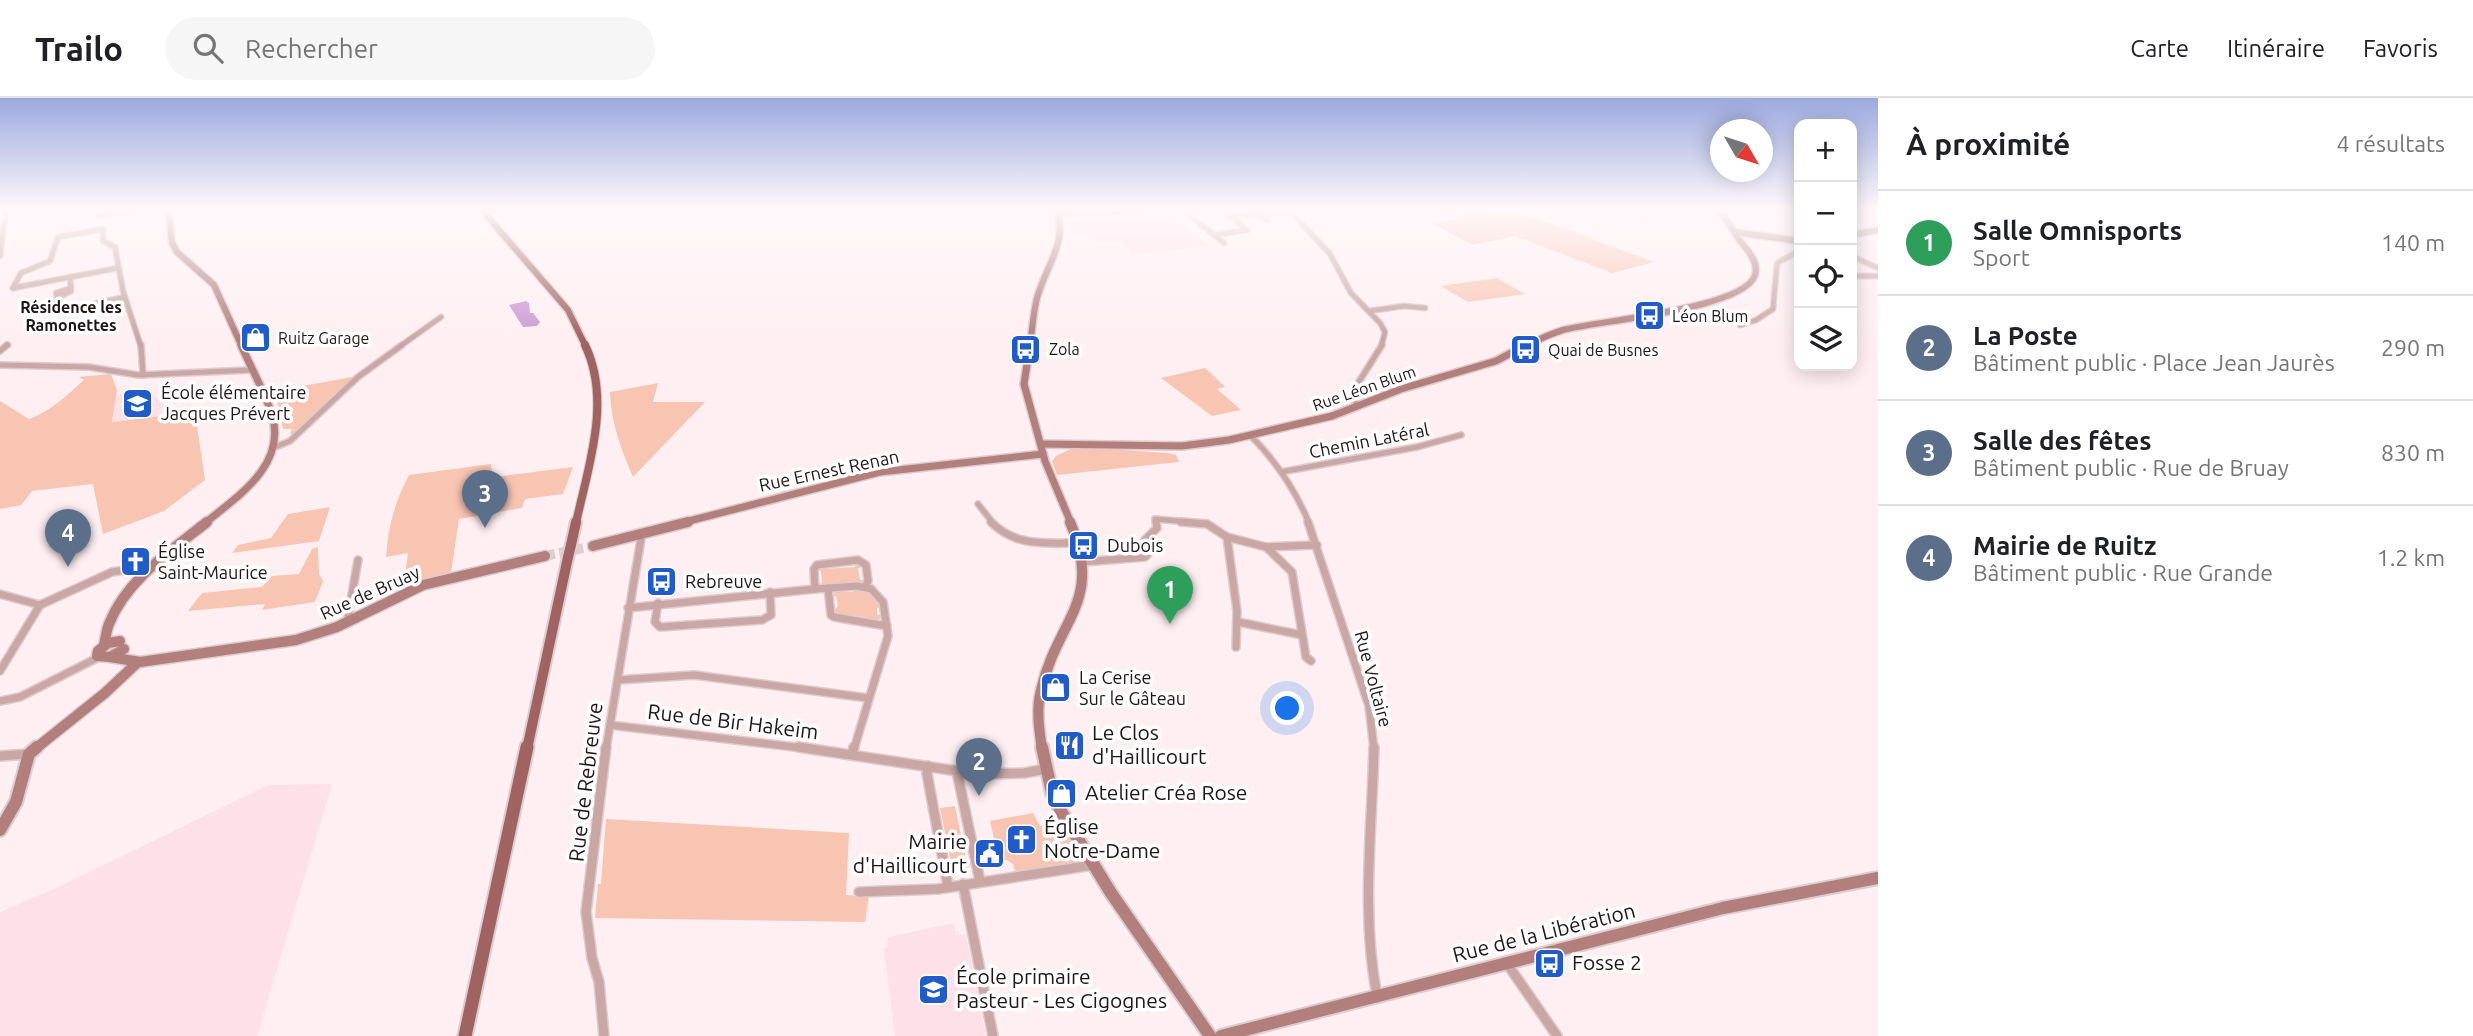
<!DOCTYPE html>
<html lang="fr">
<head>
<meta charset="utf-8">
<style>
	:root { --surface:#fff; --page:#f6f6f6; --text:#202124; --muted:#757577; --line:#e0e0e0; --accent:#0f766e }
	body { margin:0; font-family:Ubuntu,sans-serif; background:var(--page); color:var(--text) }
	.controls { position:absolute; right:21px; top:21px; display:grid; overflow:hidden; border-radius:14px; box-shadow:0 4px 18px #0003 }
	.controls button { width:63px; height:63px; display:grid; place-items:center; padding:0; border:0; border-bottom:2px solid var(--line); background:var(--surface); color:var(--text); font:35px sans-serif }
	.compass { position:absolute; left:1710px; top:21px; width:63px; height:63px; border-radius:50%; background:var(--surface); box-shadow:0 4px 18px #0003; rotate:129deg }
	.you { position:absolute; left:1288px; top:611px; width:24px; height:24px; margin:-18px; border:5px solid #fff; border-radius:50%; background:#1a73e8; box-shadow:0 0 0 10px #1a73e833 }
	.badge { display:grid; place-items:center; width:46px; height:46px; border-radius:50%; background:var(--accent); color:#fff; font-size:23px; font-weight:700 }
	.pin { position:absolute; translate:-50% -58px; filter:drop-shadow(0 2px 4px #0008) }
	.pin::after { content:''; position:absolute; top:37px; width:24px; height:21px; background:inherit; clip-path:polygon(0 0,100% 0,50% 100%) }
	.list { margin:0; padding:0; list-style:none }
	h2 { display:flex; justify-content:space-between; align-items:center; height:91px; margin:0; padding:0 28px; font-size:30px }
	h2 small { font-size:23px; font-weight:400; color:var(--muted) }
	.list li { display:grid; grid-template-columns:46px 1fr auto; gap:21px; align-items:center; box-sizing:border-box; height:105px; padding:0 28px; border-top:2px solid var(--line) }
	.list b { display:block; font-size:26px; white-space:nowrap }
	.list p { margin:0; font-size:23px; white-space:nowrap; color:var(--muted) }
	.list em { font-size:23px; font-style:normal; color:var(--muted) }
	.icon { flex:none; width:38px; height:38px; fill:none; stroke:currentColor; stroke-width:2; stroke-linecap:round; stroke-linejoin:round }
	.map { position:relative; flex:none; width:1878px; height:938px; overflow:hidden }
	header { display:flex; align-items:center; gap:42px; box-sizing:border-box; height:98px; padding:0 35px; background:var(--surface); border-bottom:2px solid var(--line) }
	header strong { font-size:33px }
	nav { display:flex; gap:38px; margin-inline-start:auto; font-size:24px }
	.search { width:490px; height:63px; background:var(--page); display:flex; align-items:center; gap:18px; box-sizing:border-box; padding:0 24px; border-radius:38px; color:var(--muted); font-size:26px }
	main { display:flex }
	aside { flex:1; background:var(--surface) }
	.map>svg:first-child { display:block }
	.built { fill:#fee1e8 }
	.green { fill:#f8c5b2 }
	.water { fill:#c999d2 }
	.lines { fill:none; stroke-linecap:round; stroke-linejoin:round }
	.secondary-tunnel { stroke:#deced2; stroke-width:10; stroke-dasharray:10 4.5; stroke-linecap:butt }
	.street-far3-casing { stroke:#dbccd0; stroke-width:7 }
	.street-far2-casing { stroke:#dbccd0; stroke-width:8 }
	.street-far1-casing { stroke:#dbccd0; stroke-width:10 }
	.street-casing { stroke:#dbccd0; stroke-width:12 }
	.secondary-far3-casing { stroke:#dbccd0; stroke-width:9 }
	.secondary-far2-casing { stroke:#dbccd0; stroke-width:10 }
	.secondary-far1-casing { stroke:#dbccd0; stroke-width:13 }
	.secondary-casing { stroke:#dbccd0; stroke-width:16 }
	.primary-far3-casing { stroke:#dbccd0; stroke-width:9 }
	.primary-far2-casing { stroke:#dbccd0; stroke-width:10 }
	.primary-far1-casing { stroke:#dbccd0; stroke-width:14 }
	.primary-casing { stroke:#dbccd0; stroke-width:17 }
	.street-far3 { stroke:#caa6a4; stroke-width:4.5 }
	.street-far2 { stroke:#caa6a4; stroke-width:5 }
	.street-far1 { stroke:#caa6a4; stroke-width:7 }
	.street { stroke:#caa6a4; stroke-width:9 }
	.secondary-far3 { stroke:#b37f7d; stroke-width:6 }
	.secondary-far2 { stroke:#b37f7d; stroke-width:7 }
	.secondary-far1 { stroke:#b37f7d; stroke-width:10 }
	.secondary { stroke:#b37f7d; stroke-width:12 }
	.primary-far3 { stroke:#a16362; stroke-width:6 }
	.primary-far2 { stroke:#a16362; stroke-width:8 }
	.primary-far1 { stroke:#a16362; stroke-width:10 }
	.primary { stroke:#a16362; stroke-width:13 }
	.primary-bridge-casing { stroke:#dbccd0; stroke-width:14; stroke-linecap:butt }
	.primary-bridge { stroke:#a16362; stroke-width:10 }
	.labels { text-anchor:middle; stroke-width:7; stroke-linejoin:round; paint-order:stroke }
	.far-neighbourhood-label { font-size:16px; font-weight:bold; fill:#211417; stroke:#fff }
	.far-poi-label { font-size:16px; fill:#211417; stroke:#fff; text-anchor:start }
	.far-street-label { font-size:16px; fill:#211417; stroke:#fff }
	.poi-label { font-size:18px; fill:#211417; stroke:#fff; text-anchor:start }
	.street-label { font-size:18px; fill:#211417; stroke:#fff }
	.near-street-label { font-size:21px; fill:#211417; stroke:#fff }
	.near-poi-label { font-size:21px; fill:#211417; stroke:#fff; text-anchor:start }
</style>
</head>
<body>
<header>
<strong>Trailo</strong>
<div class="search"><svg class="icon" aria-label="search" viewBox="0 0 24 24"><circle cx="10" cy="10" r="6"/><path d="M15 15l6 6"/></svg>Rechercher</div>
<nav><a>Carte</a><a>Itinéraire</a><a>Favoris</a></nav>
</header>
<main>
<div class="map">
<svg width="1878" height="938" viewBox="0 0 1878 938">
	<rect width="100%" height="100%" fill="#ffeff3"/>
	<g class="built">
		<path d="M1602,111h96l22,8 1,1 -26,3 -10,-3 -21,5 -5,-2 -11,5z"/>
		<path d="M1171,118l38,30 -77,9 -11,-14 -25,1 -4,-6 -26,-2 3,-5 -3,-9z"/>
		<path d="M131,293l22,3 16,16 -12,7 -45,5 4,-27z"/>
		<path d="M332,686l-75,252h-257v-124l61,-26 207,-101z"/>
		<path d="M954,825l2,12 10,-1 20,102h-91l-11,-87 3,-1 1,-11z"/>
	</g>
	<g class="green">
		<path d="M1497,112h16l141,52 -42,11 -97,-37 -43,9 -39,-21 35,-7 -8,-3z"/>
		<path d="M1497,180l28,16 -57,8 -27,-16z"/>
		<path d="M1205,270l20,19 -8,2 24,21 -29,6 -51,-38z"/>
		<path d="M111,276l6,16 -5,32 83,-10 10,68 -41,31 -61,23 -10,-50 -61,7 -11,14 -21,4v-108l29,18c22,-8 37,-23 55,-39l-5,-3z"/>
		<path d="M357,278l-62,58h-5l2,-5h-9l-6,-28 -6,-9z"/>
		<path d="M658,285l-5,19h52l-72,75c-12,-28 -22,-54 -23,-85z"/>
		<path d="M1075,349l93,6 8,2 3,7 -122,13 -5,-14 4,-5z"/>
		<path d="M491,366l2,13 80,-10 -10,27 -38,5 -3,9 -63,11 -8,54 -48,17 5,-37 -22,4c2,-30 9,-56 23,-82z"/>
		<path d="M330,409l-11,34 -87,12 6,-8 33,-7 17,-24z"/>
		<path d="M318,449l1,27 4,7 -8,21 -53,8 3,-6 -77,7 14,-18 60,-6 10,-11 27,-2 13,-25z"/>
		<path d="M856,466l7,3 -5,1 2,12h5l-4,4h-44h5l-1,-13h-4l5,-5 1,3 32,-2z"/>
		<path d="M854,490c14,2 22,6 28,19l-5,1v7h5l-1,3 -7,4 -9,-5 -24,-3 -1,3 -7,-6 5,-5 -2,-10 -3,1 2,-5h18z"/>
		<path d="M955,708l11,54 5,4 -3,4 -14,2 -4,-3 1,-5 -11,-54z"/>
		<path d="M1033,715l7,13 19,-6 25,44 -68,11 -3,-11 -6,-4 -8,1 -9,-40z"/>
		<path d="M606,721l243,14 -3,62 23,1 -4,26 -270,-4 3,-34h3z"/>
	</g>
	<path class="water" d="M526,203l3,2 1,10h3l7,9 -3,4 -14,1 -14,-22z"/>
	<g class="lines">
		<path class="secondary-tunnel" d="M545,458l48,-10"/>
		<defs>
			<g id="street-far3">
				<path d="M67,111h8"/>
				<path d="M117,111l-1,4 25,-4"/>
				<path d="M1182,111l42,34"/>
				<path d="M1288,111l42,45 21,39 29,30 5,9 -4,15"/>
				<path d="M1477,111l3,2"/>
				<path d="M1257,115l9,7"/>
				<path d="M1060,116l89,-4"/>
				<path d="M98,118l18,-3"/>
				<path d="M1232,118l59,-4"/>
				<path d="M1214,137l33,-5 -25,-21"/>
				<path d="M0,158l6,-47"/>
				<path d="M1852,158l26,12"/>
				<path d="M1852,178h26"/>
				<path d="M13,190l8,-15 29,-12 8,-24 45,-8v12l12,6 8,44 18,56"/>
				<path d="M13,190l105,-20"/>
				<path d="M71,190l-15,5 3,15 11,1 55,-12"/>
				<path d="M57,200l14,-7 -1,-14"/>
				<path d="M1369,213l35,-5 21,2"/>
				<path d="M1740,227l16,-5 17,-11 4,-46 22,-12"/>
				<path d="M5,249l3,-2"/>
				<path d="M399,249l42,-30"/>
			</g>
			<g id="street-far2">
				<path d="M141,247l2,30"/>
				<path d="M0,253l7,-6"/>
				<path d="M0,267l89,2 49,8 113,-5"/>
				<path d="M1358,307l-8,-9 32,-51"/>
				<path d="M1250,337c26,26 45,54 59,88"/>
				<path d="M273,350l17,-7 68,-64 44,-32"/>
				<path d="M1281,374l136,-25 44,-12"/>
				<path d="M978,406l15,19"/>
				<path d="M1156,425l-1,-4 45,4"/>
			</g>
			<g id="street-far1">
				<path d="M991,424c25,25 54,21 87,21"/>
				<path d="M1181,424l26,2 20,13 39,10 51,-2"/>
				<path d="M1308,424l61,184 5,43"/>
				<path d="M1227,439l10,74 -1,36"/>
				<path d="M1266,449l26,25 14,85 5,4"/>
				<path d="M1083,464l62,-5 4,-4 -4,-13 12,-12 -1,-6"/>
				<path d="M828,490l3,27 3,2 53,9"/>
				<path d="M815,491l-1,-20 3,-4 41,-5 8,5 2,16 -3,6"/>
				<path d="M0,496l40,11"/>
				<path d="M658,505l-3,19 5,5 102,-7 9,-5 -1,-23"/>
				<path d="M628,510l187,-19 42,-3 14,3 12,13 5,34 -34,113"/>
				<path d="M1238,524l64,13"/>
				<path d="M347,525l11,-63"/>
				<path d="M0,573l40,-66 72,-33 38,-6"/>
				<path d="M618,582l76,-5 174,23"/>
				<path d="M0,603l20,-4 79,-40"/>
				<path d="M610,627l201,24"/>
				<path d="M606,651l36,-216"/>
			</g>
			<g id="street">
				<path d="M798,649l179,27 47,-1 22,-4"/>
				<path d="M1374,649c-2,83 -13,166 3,249"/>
				<path d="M852,656l2,-7"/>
				<path d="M0,658l29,-2"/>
				<path d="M928,668l-1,8 21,112"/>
				<path d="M957,674l23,109"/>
				<path d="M963,786l30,152"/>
				<path d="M859,794l79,-3 155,-24"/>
				<path d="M1508,867l49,71"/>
				<path d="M604,938l-5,-54 -7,-24 -6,-46 20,-165"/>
			</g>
			<g id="secondary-far3">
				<path d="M173,111l-4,6 3,28 5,9 37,33 28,62"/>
				<path d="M1734,134l65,9"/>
				<path d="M1852,137l26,-5"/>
				<path d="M1030,249c2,-16 3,-33 7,-49 10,-35 29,-51 21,-89"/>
				<path d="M1523,249c13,-6 26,-13 40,-17 33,-9 182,-21 192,-55 4,-13 -7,-24 -14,-33 -10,-12 -12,-24 -26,-33"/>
			</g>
			<g id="secondary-far2">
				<path d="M1030,247l-6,39 21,77 26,62"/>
				<path d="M1041,346l141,2 47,-6 103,-24 69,-27 95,-28 30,-16"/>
				<path d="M205,425c33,-27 82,-58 67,-108 -7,-23 -21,-47 -31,-70"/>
				<path d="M681,425l199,-51 163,-18"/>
			</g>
			<g id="secondary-far1">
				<path d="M593,448l95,-24"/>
				<path d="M120,543l-12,2 -10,8 -1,5 13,1 14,-8"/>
				<path d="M104,547c2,-7 2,-14 5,-21 17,-44 63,-74 98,-102"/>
				<path d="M110,559l30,5 156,-22 41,-13 86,-42 122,-29"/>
				<path d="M35,651l70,-56 33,-31"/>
				<path d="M1042,651c-3,-20 -6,-40 -1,-59 17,-72 63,-88 29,-168"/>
			</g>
			<g id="secondary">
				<path d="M1042,649l10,46 10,20 49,80 99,143"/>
				<path d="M0,732l16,-28 13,-48 8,-7"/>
				<path d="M1221,938l502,-128 155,-30"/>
			</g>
			<path id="primary-far3" d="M481,111l87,101 18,37"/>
			<path id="primary-far2" d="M576,425c12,-56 36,-122 9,-178"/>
			<g id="primary-far1">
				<path d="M571,447l5,-23"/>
				<path d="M527,651l41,-192"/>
			</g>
			<path id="primary" d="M465,938l62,-289"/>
		</defs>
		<use href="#street-far3" class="street-far3-casing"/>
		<use href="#street-far2" class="street-far2-casing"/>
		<use href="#street-far1" class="street-far1-casing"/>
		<use href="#street" class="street-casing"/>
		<use href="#secondary-far3" class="secondary-far3-casing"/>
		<use href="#secondary-far2" class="secondary-far2-casing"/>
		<use href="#secondary-far1" class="secondary-far1-casing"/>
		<use href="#secondary" class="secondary-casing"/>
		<use href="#primary-far3" class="primary-far3-casing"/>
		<use href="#primary-far2" class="primary-far2-casing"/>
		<use href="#primary-far1" class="primary-far1-casing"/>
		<use href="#primary" class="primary-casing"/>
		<use href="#street-far3" class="street-far3"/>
		<use href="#street-far2" class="street-far2"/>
		<use href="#street-far1" class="street-far1"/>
		<use href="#street" class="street"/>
		<use href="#secondary-far3" class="secondary-far3"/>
		<use href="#secondary-far2" class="secondary-far2"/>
		<use href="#secondary-far1" class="secondary-far1"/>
		<use href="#secondary" class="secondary"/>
		<use href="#primary-far3" class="primary-far3"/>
		<use href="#primary-far2" class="primary-far2"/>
		<use href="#primary-far1" class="primary-far1"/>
		<use href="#primary" class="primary"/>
		<defs>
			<path id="primary-bridge" d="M568,459l3,-12"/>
		</defs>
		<use href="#primary-bridge" class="primary-bridge-casing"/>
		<use href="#primary-bridge" class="primary-bridge"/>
	</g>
	<linearGradient id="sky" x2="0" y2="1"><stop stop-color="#9ba9df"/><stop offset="0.46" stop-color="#fff8fa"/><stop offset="1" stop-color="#fff8fa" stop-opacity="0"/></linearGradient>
	<rect width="1878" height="242" fill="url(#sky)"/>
	<defs>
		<symbol id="bus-square" viewBox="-11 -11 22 22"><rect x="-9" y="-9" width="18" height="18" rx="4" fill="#215bc8" stroke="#fff"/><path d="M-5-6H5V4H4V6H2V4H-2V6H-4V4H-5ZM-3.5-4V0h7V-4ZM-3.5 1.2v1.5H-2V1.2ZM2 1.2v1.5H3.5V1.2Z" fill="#fff"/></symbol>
		<symbol id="shop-square" viewBox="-11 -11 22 22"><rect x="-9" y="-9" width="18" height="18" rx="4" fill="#215bc8" stroke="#fff"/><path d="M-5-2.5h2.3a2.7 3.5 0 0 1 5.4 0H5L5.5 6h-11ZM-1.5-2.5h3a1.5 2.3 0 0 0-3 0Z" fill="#fff"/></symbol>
		<symbol id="school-square" viewBox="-11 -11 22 22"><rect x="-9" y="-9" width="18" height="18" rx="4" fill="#215bc8" stroke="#fff"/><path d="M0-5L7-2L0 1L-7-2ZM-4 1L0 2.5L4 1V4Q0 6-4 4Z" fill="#fff"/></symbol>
		<symbol id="church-square" viewBox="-11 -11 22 22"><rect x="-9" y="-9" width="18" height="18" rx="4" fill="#215bc8" stroke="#fff"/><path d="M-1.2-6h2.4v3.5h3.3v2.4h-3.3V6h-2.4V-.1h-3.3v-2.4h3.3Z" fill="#fff"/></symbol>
		<symbol id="restaurant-square" viewBox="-11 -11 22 22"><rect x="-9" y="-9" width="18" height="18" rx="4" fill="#215bc8" stroke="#fff"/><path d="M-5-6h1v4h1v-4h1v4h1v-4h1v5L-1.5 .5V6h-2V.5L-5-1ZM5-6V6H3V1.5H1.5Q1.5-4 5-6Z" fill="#fff"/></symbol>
		<symbol id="civic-square" viewBox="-11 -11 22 22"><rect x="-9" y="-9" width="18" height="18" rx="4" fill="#215bc8" stroke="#fff"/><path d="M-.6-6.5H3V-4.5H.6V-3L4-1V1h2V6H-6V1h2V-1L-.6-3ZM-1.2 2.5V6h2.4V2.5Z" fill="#fff"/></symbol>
	</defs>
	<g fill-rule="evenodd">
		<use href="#bus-square" x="1632" y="200" width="35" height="35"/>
		<use href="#shop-square" x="238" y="222" width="35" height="35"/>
		<use href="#bus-square" x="1008" y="234" width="35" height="35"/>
		<use href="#bus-square" x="1508" y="234" width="35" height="35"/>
		<use href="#school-square" x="120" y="288" width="35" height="35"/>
		<use href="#bus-square" x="1066" y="430" width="35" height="35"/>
		<use href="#church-square" x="118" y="446" width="35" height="35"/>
		<use href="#bus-square" x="644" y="466" width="35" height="35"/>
		<use href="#shop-square" x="1038" y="572" width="35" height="35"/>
		<use href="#restaurant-square" x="1052" y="630" width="35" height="35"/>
		<use href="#shop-square" x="1044" y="678" width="35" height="35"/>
		<use href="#church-square" x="1004" y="724" width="35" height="35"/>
		<use href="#civic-square" x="972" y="738" width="35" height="35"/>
		<use href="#bus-square" x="1532" y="848" width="35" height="35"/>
		<use href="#school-square" x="916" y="874" width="35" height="35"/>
	</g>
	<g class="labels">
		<g class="far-neighbourhood-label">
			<text x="71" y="215">Résidence les<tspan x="71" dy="18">Ramonettes</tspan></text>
		</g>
		<g class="far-poi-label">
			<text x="1672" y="224">Léon Blum</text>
			<text x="278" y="246">Ruitz Garage</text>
			<text x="1049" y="257">Zola</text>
			<text x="1548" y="258">Quai de Busnes</text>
		</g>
		<g class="far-street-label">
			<text transform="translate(1364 290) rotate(-19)" y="6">Rue Léon Blum</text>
		</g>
		<g class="poi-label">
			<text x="161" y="301">École élémentaire<tspan x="161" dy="21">Jacques Prévert</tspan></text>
			<text x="1107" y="454">Dubois</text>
			<text x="158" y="460">Église<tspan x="158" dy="21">Saint-Maurice</tspan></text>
			<text x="685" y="490">Rebreuve</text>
			<text x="1079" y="586">La Cerise<tspan x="1079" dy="21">Sur le Gâteau</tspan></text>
		</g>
		<g class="street-label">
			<text transform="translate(1369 343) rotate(-11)" y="6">Chemin Latéral</text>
			<text transform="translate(829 373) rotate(-12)" y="6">Rue Ernest Renan</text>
			<text transform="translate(370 495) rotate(-24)" y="6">Rue de Bruay</text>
			<text transform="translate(1373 581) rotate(75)" y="6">Rue Voltaire</text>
		</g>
		<g class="near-street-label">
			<text transform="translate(733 624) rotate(7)" y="7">Rue de Bir Hakeim</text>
			<text transform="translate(586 684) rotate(-83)" y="7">Rue de Rebreuve</text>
			<text transform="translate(1544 835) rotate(-14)" y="7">Rue de la Libération</text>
		</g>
		<g class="near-poi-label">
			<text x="1092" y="642">Le Clos<tspan x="1092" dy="24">d'Haillicourt</tspan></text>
			<text x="1085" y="702">Atelier Créa Rose</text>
			<text x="1044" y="736">Église<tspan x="1044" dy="24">Notre-Dame</tspan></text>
			<text x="967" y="751" text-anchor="end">Mairie<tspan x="967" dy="24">d'Haillicourt</tspan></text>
			<text x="1572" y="872">Fosse 2</text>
			<text x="956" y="886">École primaire<tspan x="956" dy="24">Pasteur - Les Cigognes</tspan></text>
		</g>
	</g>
</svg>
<div class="controls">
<button>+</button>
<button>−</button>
<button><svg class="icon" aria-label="locate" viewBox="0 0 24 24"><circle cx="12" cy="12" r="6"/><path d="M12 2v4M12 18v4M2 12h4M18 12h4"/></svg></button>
<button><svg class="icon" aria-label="layers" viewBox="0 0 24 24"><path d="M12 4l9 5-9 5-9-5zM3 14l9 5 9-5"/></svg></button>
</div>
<svg class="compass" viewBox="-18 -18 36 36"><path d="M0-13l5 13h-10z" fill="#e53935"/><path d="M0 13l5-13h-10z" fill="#757577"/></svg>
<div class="you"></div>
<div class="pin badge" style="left:1170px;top:526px;background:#2e9e5b">1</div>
<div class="pin badge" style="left:979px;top:698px;background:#5c6f8a">2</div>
<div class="pin badge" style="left:485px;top:430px;background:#5c6f8a">3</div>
<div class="pin badge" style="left:68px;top:469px;background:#5c6f8a">4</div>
</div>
<aside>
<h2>À proximité<small>4 résultats</small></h2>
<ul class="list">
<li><span class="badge" style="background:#2e9e5b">1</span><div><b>Salle Omnisports</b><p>Sport</p></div><em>140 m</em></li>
<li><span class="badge" style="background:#5c6f8a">2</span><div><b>La Poste</b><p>Bâtiment public · Place Jean Jaurès</p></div><em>290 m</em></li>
<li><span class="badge" style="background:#5c6f8a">3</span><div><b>Salle des fêtes</b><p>Bâtiment public · Rue de Bruay</p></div><em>830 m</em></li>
<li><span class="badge" style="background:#5c6f8a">4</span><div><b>Mairie de Ruitz</b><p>Bâtiment public · Rue Grande</p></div><em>1.2 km</em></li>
</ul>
</aside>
</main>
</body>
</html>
